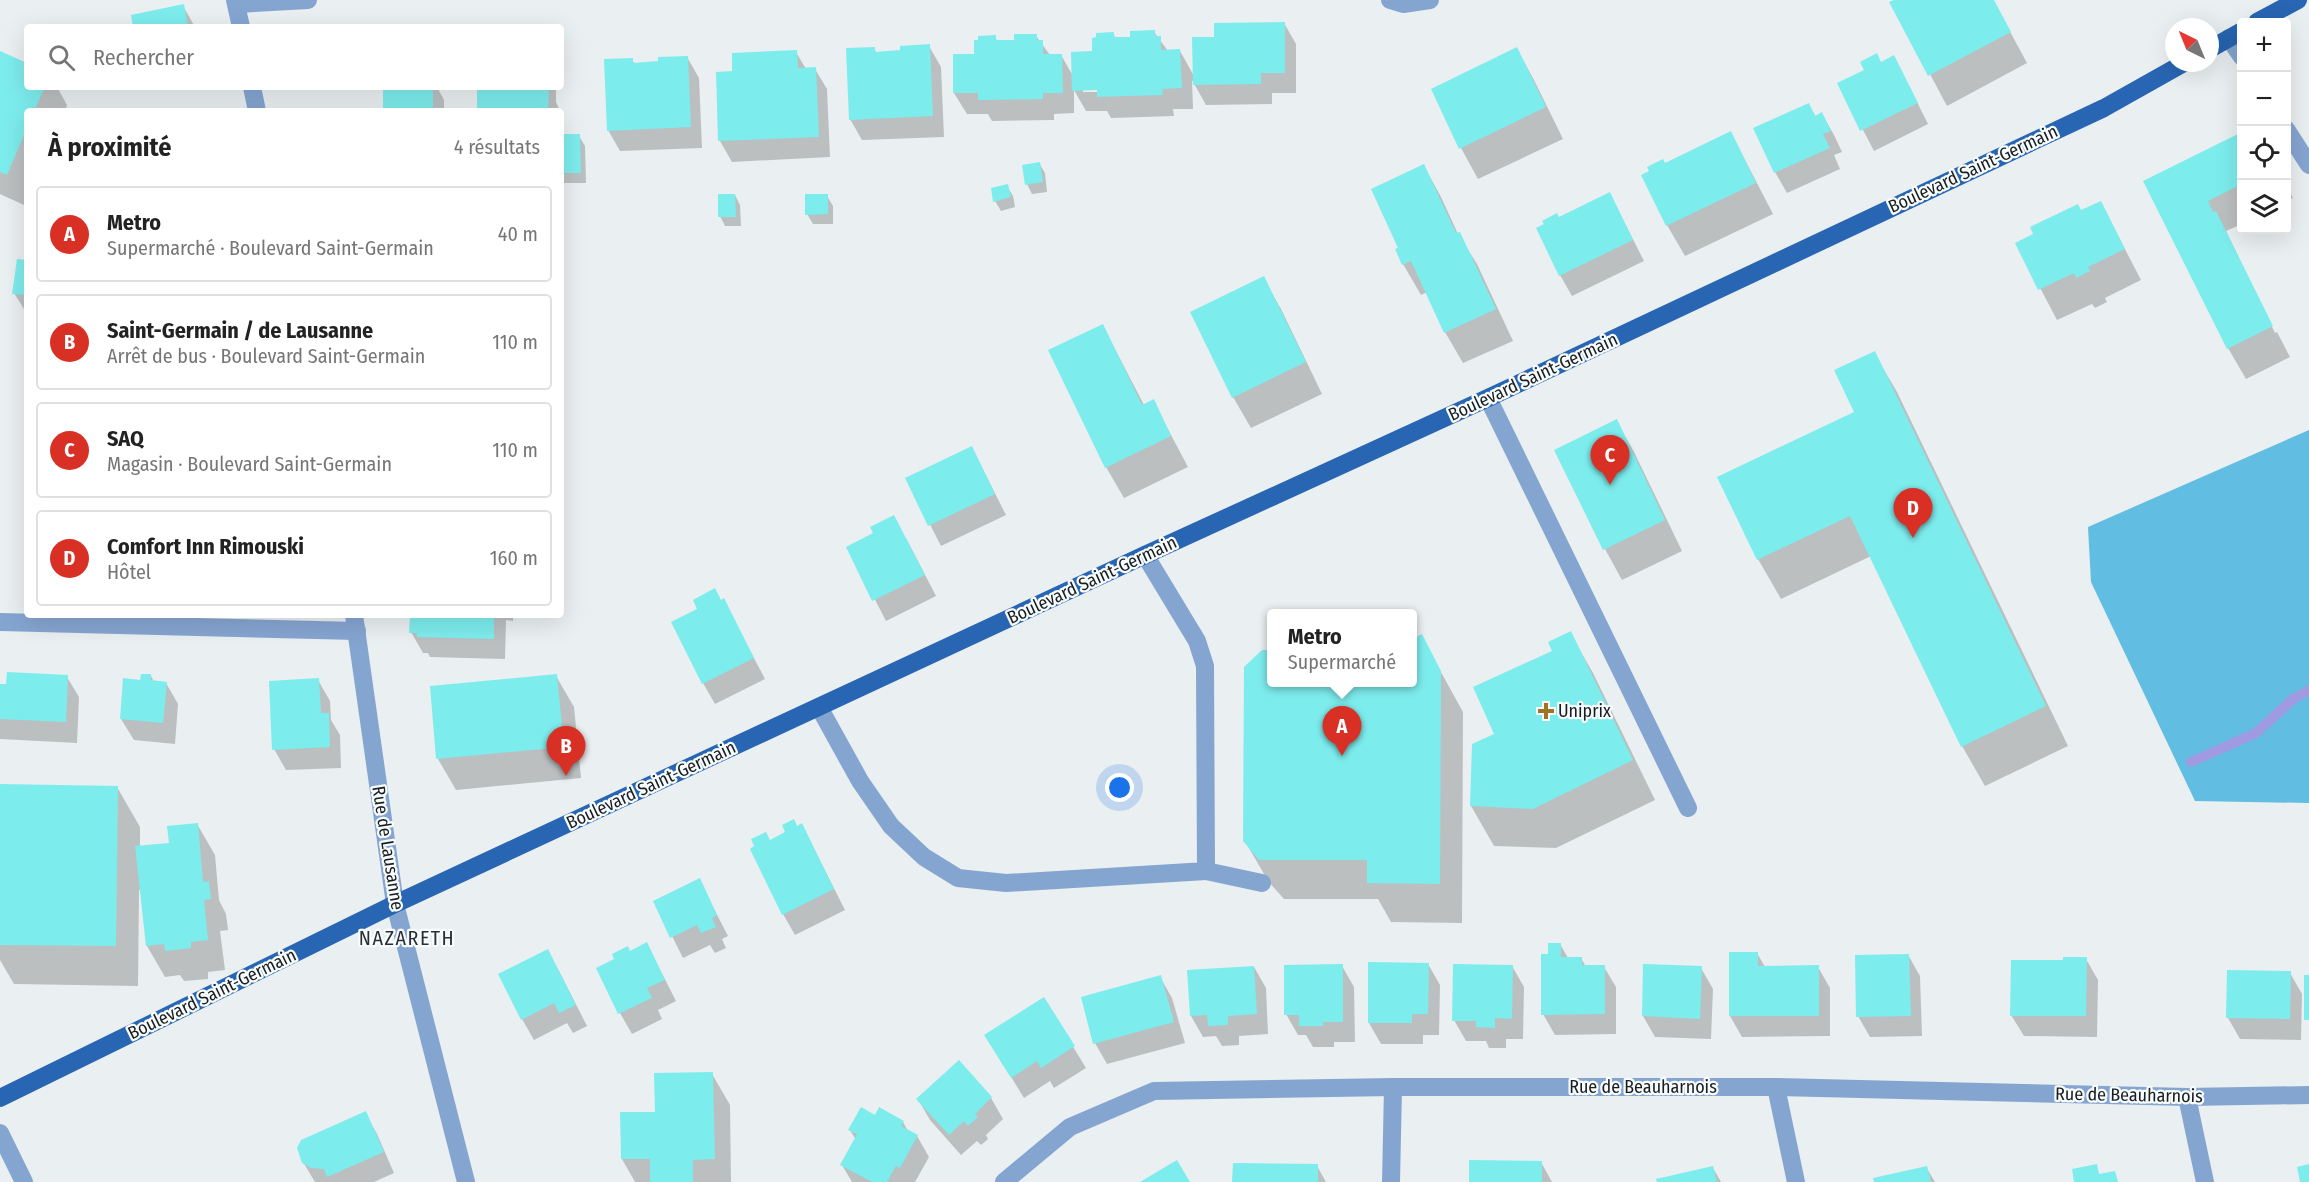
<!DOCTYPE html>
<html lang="fr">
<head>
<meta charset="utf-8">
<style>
	:root { --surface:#fff; --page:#f2f2f2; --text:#222; --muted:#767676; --line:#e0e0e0; --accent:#d93025 }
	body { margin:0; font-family:"Fira Sans Condensed",sans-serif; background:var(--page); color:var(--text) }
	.controls { position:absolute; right:18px; top:18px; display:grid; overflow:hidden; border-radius:6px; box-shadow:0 6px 24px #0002 }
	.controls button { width:54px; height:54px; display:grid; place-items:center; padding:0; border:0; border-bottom:2px solid var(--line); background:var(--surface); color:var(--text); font:30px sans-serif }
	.compass { position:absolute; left:2165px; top:18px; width:54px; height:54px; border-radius:50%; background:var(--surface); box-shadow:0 6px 24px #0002; rotate:317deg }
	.you { position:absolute; left:1120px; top:788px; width:21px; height:21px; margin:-15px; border:4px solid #fff; border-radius:50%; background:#1a73e8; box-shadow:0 0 0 9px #1a73e833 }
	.badge { display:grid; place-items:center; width:39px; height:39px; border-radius:50%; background:var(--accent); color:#fff; font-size:20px; font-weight:700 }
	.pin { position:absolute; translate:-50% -50px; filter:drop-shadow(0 2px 3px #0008) }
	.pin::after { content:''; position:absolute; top:32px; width:21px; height:18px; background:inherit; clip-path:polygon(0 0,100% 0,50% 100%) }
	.popup { position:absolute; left:1267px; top:609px; width:150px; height:78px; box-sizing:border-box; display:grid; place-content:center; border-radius:6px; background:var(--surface); filter:drop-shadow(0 2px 4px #0005); font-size:20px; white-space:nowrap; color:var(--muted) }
	.popup b { font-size:22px; color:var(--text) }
	.popup::after { content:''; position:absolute; left:50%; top:100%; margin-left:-12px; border:12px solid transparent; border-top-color:var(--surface) }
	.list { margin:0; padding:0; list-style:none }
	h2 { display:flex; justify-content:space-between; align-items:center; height:78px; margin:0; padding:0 24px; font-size:26px }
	h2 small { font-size:20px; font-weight:400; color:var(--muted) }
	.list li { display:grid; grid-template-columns:39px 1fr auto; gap:18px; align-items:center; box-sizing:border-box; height:96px; margin:0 12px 12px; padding:0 12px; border:2px solid var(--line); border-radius:6px }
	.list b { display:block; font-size:22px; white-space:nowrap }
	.list p { margin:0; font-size:20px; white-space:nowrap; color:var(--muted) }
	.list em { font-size:20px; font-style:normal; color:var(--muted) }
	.icon { flex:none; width:33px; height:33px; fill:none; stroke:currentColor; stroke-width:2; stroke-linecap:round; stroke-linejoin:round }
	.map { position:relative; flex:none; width:2309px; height:1182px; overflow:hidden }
	.search { position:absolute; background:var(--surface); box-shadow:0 6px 24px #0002; left:24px; top:24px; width:540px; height:66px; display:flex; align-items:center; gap:15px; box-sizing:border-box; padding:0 21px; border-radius:6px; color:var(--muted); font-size:22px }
	.panel { position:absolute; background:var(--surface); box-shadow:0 6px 24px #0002; left:24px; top:108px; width:540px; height:510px; border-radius:6px }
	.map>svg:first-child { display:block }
	.forest { fill:#61bee2 }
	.shadow { fill:#0003; fill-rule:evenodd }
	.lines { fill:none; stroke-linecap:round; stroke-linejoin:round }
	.stream { stroke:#9f9ae1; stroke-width:10 }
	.building { fill:#7deced }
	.minor { stroke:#85a5d1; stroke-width:18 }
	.major { stroke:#2865b2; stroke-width:18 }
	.poi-dot { fill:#a17124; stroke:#f7fcfe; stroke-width:2 }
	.labels { text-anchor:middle; stroke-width:4.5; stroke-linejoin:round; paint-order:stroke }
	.street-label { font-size:18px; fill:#1a1c1d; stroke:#f7fcfe }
	.poi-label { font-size:18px; fill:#1a1c1d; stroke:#f7fcfe; text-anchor:start }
	.neighbourhood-label { font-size:20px; letter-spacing:1.5px; fill:#2b2f31; stroke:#f7fcfe }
</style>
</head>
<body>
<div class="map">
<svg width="2309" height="1182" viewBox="0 0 2309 1182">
	<rect width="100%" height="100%" fill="#eaeff1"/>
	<path class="forest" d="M2309,430v373l-114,-2 -104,-219 -3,-55z"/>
	<g class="shadow">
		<path d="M1897,0h96l34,63 -80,43 -55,-103z"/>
		<path d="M183,6l12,21h-60z"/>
		<path d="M1284,23l12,21v49h-24v11l-66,1 -14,-25 1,29h-20l1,7 -63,2 -4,-7h-21l-12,-21v23l-20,1v6l-62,1 -4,-7h-21l-13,-21 22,-37 19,-19 3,5h9l29,-6 14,19h11l12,21 40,-43 3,6 10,-1 28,-6 14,19h12l14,25 21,-37zM1083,89h21v3h-21z"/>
		<path d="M929,46l12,21 3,70 -82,3 -12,-21 24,-70 3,4 25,-2z"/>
		<path d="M1517,49l17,31 29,59 -85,40 -17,-31z"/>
		<path d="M796,52l10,17h9l12,20 3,68 -98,5 -12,-21 14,-69z"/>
		<path d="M0,53l27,11v23h30l10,18 -2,6h-38v87l-3,7 -24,-11z"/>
		<path d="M687,57l12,21 3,70 -82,3 -12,-21 24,-70 3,4 25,-1z"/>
		<path d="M1881,64l24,14 23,46 -54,27 -35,-67z"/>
		<path d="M385,87h52l7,13v11h-59z"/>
		<path d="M478,87h78v15l4,9h-82z"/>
		<path d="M1809,105l7,12 6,-3 12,21 8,17 -8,3 6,14 -53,24 -12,-21z"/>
		<path d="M1731,133l42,81 -88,42 -18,-31 -24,-50z"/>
		<path d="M2242,133v91l-16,7 49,102 2,-1 13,25 -44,22 -18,-31 -83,-167z"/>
		<path d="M561,136h18l6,10 1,37h-25z"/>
		<path d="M1039,163l6,10 2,19 -15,2 -5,-10z"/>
		<path d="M1424,166l17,31 17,37 19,30 36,77 -50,22 -18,-31 -18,-40 -6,3 -18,-31z"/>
		<path d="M2286,184l7,14 -7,3z"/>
		<path d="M1007,186l6,10 2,11 -14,4 -6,-10z"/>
		<path d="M1610,194l34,67 -72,35 -12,-21z"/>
		<path d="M735,195l5,10 1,21h-16l-5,-10z"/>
		<path d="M827,196l6,10v18h-20l-6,-10z"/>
		<path d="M2101,203l40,77 -36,18 2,4 -12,6 -3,-4 -35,16 -40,-76z"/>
		<path d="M27,261v53l-13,-21z"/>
		<path d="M1263,278l18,31 41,85 -71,34 -18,-31z"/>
		<path d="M1103,326l41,79 9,-4 35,66 -64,31 -18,-31 -56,-116z"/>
		<path d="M1874,353l23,39 171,354 -83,40 -23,-40 -91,-190 -90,43 -23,-40 -39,-81 137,-66z"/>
		<path d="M1616,421l18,31 48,99 -60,29 -17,-31z"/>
		<path d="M972,448l34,67 -65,31 -34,-67z"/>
		<path d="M906,538l30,58 -50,25 -38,-74z"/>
		<path d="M723,600l42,79 -50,25 -12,-21z"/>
		<path d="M411,615h102v6l-7,-1 -1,39 -75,-2 -2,-4h-5l-12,-21z"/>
		<path d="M1570,633l23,40 62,127 -99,48 -62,-2 -23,-40 25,-71 58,-84z"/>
		<path d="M1421,636l42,76 -1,211 -71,-1 -13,-23h-94l-16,-18 -23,-40 27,-159h140z"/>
		<path d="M151,676l3,6 12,1 12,21 -3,40 -41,-4 -13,-21 20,-38z"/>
		<path d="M556,676l18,31 7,71 -125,12 -18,-31z"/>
		<path d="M67,677l12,20 -2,46 -77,-4v-54z"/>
		<path d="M318,680l12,21 1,19 9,15 1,33 -55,2 -12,-21z"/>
		<path d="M0,785l117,2 23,40v20l30,-2 27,-21 18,31 4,45 7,14 2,16 -8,1 5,39 -17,2v7l-24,2 -4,-6 -15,2 -18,-31 -6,-56h-2l-1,96 -124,-2 -14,-24z"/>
		<path d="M802,825l43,85 -50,25 -12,-21 14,-87z"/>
		<path d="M699,880l29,56 -6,3 4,9 -11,5 -5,-8 -27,13 -28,-56z"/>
		<path d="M647,944l29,57 -18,9 4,9 -30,15 -12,-21 10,-61z"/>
		<path d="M1560,944l8,14h13l5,9h18l12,20v47l-61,1 -12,-21 6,-58z"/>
		<path d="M1757,953l8,14h53l12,21v48l-88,1 -12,-21z"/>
		<path d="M1908,955l12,21 2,60 -52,1 -12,-21z"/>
		<path d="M2086,959l12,21 -1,57 -73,-1 -13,-21 53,-53z"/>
		<path d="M1428,964l12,21 -1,50h-16v9h-42l-12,-21z"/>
		<path d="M1342,966l12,21 1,55h-21v5h-21l-7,-12h-8l-12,-21z"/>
		<path d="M1512,966l12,21 -1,52h-17v9h-17l-3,-7h-20l-12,-21z"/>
		<path d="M1645,966l56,2 12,21 -2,50 -56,-2 -12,-21z"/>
		<path d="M1254,967l12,21 2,46 -29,2v9l-17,1 -6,-10 -13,1 -12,-21z"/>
		<path d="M559,971l28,55 -14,7 -6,-10 -33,17 -12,-21z"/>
		<path d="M2290,973l12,21 -1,46 -61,-1 -12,-21z"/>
		<path d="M1160,977l12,21 13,45 -78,21 -12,-21z"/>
		<path d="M1044,999l42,69 -32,20 -4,-7 -26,17 -26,-42z"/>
		<path d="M959,1062l32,36 12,21 -17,16 2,4 -7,6 -4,-4 -16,14 -31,-35 -12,-21z"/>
		<path d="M712,1074l18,31 1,77h-96l-13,-23 34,-46z"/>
		<path d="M365,1113l12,21 17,39 -20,9h-59l-12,-20z"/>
		<path d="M876,1117l27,5 5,9 9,5 12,21 -14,25h-63l-10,-17 14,-25 -6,-10z"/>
		<path d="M1541,1162l11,20h-82z"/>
		<path d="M1317,1166l9,16h-92z"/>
		<path d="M1926,1167l9,15h-60z"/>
		<path d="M1713,1168l8,14h-63z"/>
	</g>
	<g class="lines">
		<path class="stream" d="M2191,762l65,-29 37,-34 16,-9"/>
	</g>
	<g class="building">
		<path d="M1894,0h100l17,32 -83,44 -39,-74z"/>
		<path d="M184,4l4,23h-55l-2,-12z"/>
		<path d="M1285,22v51h-24v11l-68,1 -1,-48h22v-14z"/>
		<path d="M1155,30v6h6v14l19,-1 2,39 -20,1 1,6 -36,1 -30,1v-7l-25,1 -1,-39 21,-1v-13l4,-1v-4l18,-1v5h16v-6z"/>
		<path d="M1014,34h23v6h6v14h19l1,39h-20v6l-65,1v-7h-25v-39h21v-14h4v-4l18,-1v5h18z"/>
		<path d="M930,44l3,72 -84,4 -3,-72 29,-1v5l25,-2v-4z"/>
		<path d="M1517,47l29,60 -87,42 -28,-60z"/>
		<path d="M797,50l1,18 18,-1 3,70 -101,4 -2,-69 16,-1v-18z"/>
		<path d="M0,51l27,12v24h18l-11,24h-7v17l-20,47 -7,-3z"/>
		<path d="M1877,53l4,9 13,-7 24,48 -58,28 -23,-48 27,-13 -4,-8z"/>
		<path d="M688,56l3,71 -84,4 -3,-72 29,-1v5l25,-2v-4z"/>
		<rect x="383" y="87" width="50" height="24"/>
		<path d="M477,87h72l-1,24h-71z"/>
		<path d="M1809,103l6,13 7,-4 9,19 -8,3 7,14 -56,25 -21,-45z"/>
		<path d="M1731,131l25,52 -90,43 -25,-51 8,-4 -2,-4 16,-8 2,4z"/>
		<path d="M2242,132v52l-34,17 5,11 3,-1 57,115 -46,23 -84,-168z"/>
		<path d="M561,134h19l1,39h-20z"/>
		<path d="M1040,162l3,20 -18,3 -3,-20z"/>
		<path d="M1424,164l32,69 4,-1 36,77 -52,24 -33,-72 -9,4 -7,-16 3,-1 -27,-59z"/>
		<path d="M1008,184l3,13 -18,5 -2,-14z"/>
		<path d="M1610,192l23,48 -74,36 -23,-48 8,-4 -2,-3 15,-8 2,4z"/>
		<path d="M718,194h17l1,23h-18z"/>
		<path d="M805,194h23v20l-23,1z"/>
		<path d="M2101,201l24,48 -37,18 2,4 -14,7 -2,-5 -36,17 -23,-47 18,-9 -3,-7 48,-23 3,6z"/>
		<path d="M17,259l10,1v35l-15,-1z"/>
		<path d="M1264,276l42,86 -74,36 -42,-86z"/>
		<path d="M1103,324l39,81 12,-6 17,37 -66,32 -57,-118z"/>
		<path d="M1875,351l171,355 -85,41 -111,-231 -93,44 -40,-83 137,-65 -20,-42z"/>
		<path d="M1617,419l48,101 -62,30 -49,-100z"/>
		<path d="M972,446l23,48 -67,32 -23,-48z"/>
		<path d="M894,515l31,60 -53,26 -26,-54 27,-14 -3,-6z"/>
		<path d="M715,588l6,12 3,-2 30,60 -52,26 -31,-62 26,-13 -4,-9z"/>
		<path d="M410,615h84v24l-77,-2v-4h-8z"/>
		<path d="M1571,631l62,129 -100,49 -63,-3 2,-62 22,-10 -21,-47 79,-36 -4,-9z"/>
		<path d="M1422,634l19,37 -1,213 -73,-1v-23h-108l-16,-19 1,-174 18,-17h10v32h140v-43z"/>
		<path d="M7,672l61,3 -2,47 -66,-3v-35h6z"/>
		<path d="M141,674h10v6l16,2 -4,41 -43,-4 3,-41 17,2z"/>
		<path d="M557,674l7,73 -128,12 -6,-73z"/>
		<path d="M319,678l2,35h8l1,34 -58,3 -3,-69z"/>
		<path d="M0,784l118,2 -2,160 -116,-1z"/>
		<path d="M794,819l3,7 5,-3 32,66 -52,26 -32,-66 4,-3 -3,-7 15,-7 4,8 15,-8 -3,-7z"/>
		<path d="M198,823l5,59 6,-1 2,18 -7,1 4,40 -17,2v6l-26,3 -1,-7 -18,2 -11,-100 34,-3 -2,-17z"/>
		<path d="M700,878l17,37 -5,3 4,9 -15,6 -4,-8 -27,13 -17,-37z"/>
		<path d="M647,942l18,38 -18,8 5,10 -34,16 -22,-46 18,-9 -2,-5 16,-8 2,5z"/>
		<path d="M1548,943h13v14h21v8h23v49l-64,1v-61h7z"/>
		<path d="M548,949l28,56 -17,8 -5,-10 -33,17 -23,-46z"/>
		<path d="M1729,952h29v14l61,-1v51h-90z"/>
		<path d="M1909,954l2,62 -55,1 -1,-62z"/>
		<path d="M2063,957h24l-1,59h-76l1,-56h52z"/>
		<path d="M1368,962l61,1 -1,51h-16v9h-44z"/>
		<path d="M1343,964v58h-20v4h-24v-11h-15v-50z"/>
		<path d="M1453,964l60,1 -1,54 -17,-1v10l-19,-1v-6h-24z"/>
		<path d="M1643,964l59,2 -2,53 -58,-3z"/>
		<path d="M1254,966l3,48 -29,2v9l-20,1 -1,-11 -17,1 -3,-46z"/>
		<path d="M2227,970l64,1 -1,48 -64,-1z"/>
		<path d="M1161,975l13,47 -81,22 -12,-47z"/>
		<rect x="2304" y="975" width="5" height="45"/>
		<path d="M1044,997l31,49 -34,22 -4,-7 -26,17 -27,-43z"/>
		<path d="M959,1060l33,37 -17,17 3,3 -10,9 -4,-5 -15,14 -33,-36z"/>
		<path d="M713,1072l2,87 -22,1v22h-43v-23h-29l-1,-47h35l-1,-39z"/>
		<path d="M861,1107l14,8 4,-8 25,14 -3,5 17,9 -18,33 -4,-2 -9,16h-15l-32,-17 17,-31 -9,-4z"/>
		<path d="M366,1111l18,41 -57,25 -3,-8 -13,-1 -9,-5 -5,-15 4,-8z"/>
		<path d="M1177,1160l13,22h-50z"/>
		<path d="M1469,1160l73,1v21h-73z"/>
		<path d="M1233,1163l85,1v18h-86z"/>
		<path d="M2097,1164l2,10 16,-3 3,11h-44l-2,-13z"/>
		<path d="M2309,1164v18h-9l-3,-15z"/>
		<path d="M1713,1166l4,16h-60l-1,-3z"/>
		<path d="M1927,1166l4,16h-57l-1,-4z"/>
	</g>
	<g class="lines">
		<g class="minor">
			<path d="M235,0l6,27"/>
			<path d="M1390,0l13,4 27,-4"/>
			<path d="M236,4l72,-4"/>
			<path d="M2229,38l13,19"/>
			<path d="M252,87l5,24"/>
			<path d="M2286,129l23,36"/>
			<path d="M1488,398l200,410"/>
			<path d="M354,615l41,289 71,278"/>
			<path d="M0,622l357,9"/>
			<path d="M819,707l41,74 31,45 33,31 34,21 48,5 200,-12 -1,-205 -8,-25 -52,-86"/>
			<path d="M1206,871l56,12"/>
			<path d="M1776,1087l20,95"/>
			<path d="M2187,1097l18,85"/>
			<path d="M0,1133l24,49"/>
			<path d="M1004,1182l66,-55 84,-36 239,-4h383l411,10 122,-2"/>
			<path d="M1391,1182l2,-95"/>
		</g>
		<g class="major">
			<path d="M2257,22l41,-22"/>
			<path d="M2210,49l32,-18"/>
			<path d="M0,1098l395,-194 750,-349 343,-157 616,-290 80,-45"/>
		</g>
	</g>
	<path class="poi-dot" d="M1543 702h6v6h6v6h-6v6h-6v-6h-6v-6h6z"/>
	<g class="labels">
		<g class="street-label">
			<text transform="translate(1973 169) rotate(-25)" y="6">Boulevard Saint-Germain</text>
			<text transform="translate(1533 377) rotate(-25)" y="6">Boulevard Saint-Germain</text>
			<text transform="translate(1092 580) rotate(-25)" y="6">Boulevard Saint-Germain</text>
			<text transform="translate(651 785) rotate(-25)" y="6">Boulevard Saint-Germain</text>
			<text transform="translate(388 848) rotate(81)" y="6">Rue de Lausanne</text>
			<text transform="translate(212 994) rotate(-26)" y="6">Boulevard Saint-Germain</text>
			<text x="1643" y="1093">Rue de Beauharnois</text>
			<text transform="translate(2129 1095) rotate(1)" y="6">Rue de Beauharnois</text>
		</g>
		<g class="poi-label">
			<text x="1558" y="717">Uniprix</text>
		</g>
		<g class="neighbourhood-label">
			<text x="407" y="945">NAZARETH</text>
		</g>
	</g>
</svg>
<div class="controls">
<button>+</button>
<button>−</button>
<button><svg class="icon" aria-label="locate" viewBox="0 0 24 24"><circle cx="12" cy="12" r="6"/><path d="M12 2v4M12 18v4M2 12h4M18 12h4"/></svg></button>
<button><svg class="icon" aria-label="layers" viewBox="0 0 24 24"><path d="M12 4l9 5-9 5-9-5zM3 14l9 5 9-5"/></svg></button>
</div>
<svg class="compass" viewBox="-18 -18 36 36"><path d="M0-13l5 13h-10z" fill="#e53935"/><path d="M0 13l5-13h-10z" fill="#767676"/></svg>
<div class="you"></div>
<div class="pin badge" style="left:1342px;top:756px">A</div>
<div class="popup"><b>Metro</b>Supermarché</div>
<div class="pin badge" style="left:566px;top:776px">B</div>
<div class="pin badge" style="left:1610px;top:485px">C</div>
<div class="pin badge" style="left:1913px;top:538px">D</div>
<div class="search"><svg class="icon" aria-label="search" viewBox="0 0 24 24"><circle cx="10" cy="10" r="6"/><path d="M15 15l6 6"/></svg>Rechercher</div>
<section class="panel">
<h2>À proximité<small>4 résultats</small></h2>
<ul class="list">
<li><span class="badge">A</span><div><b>Metro</b><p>Supermarché · Boulevard Saint-Germain</p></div><em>40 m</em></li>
<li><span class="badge">B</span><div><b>Saint-Germain / de Lausanne</b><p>Arrêt de bus · Boulevard Saint-Germain</p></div><em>110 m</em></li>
<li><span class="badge">C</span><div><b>SAQ</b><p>Magasin · Boulevard Saint-Germain</p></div><em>110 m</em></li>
<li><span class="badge">D</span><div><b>Comfort Inn Rimouski</b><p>Hôtel</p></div><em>160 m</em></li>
</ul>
</section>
</div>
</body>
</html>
